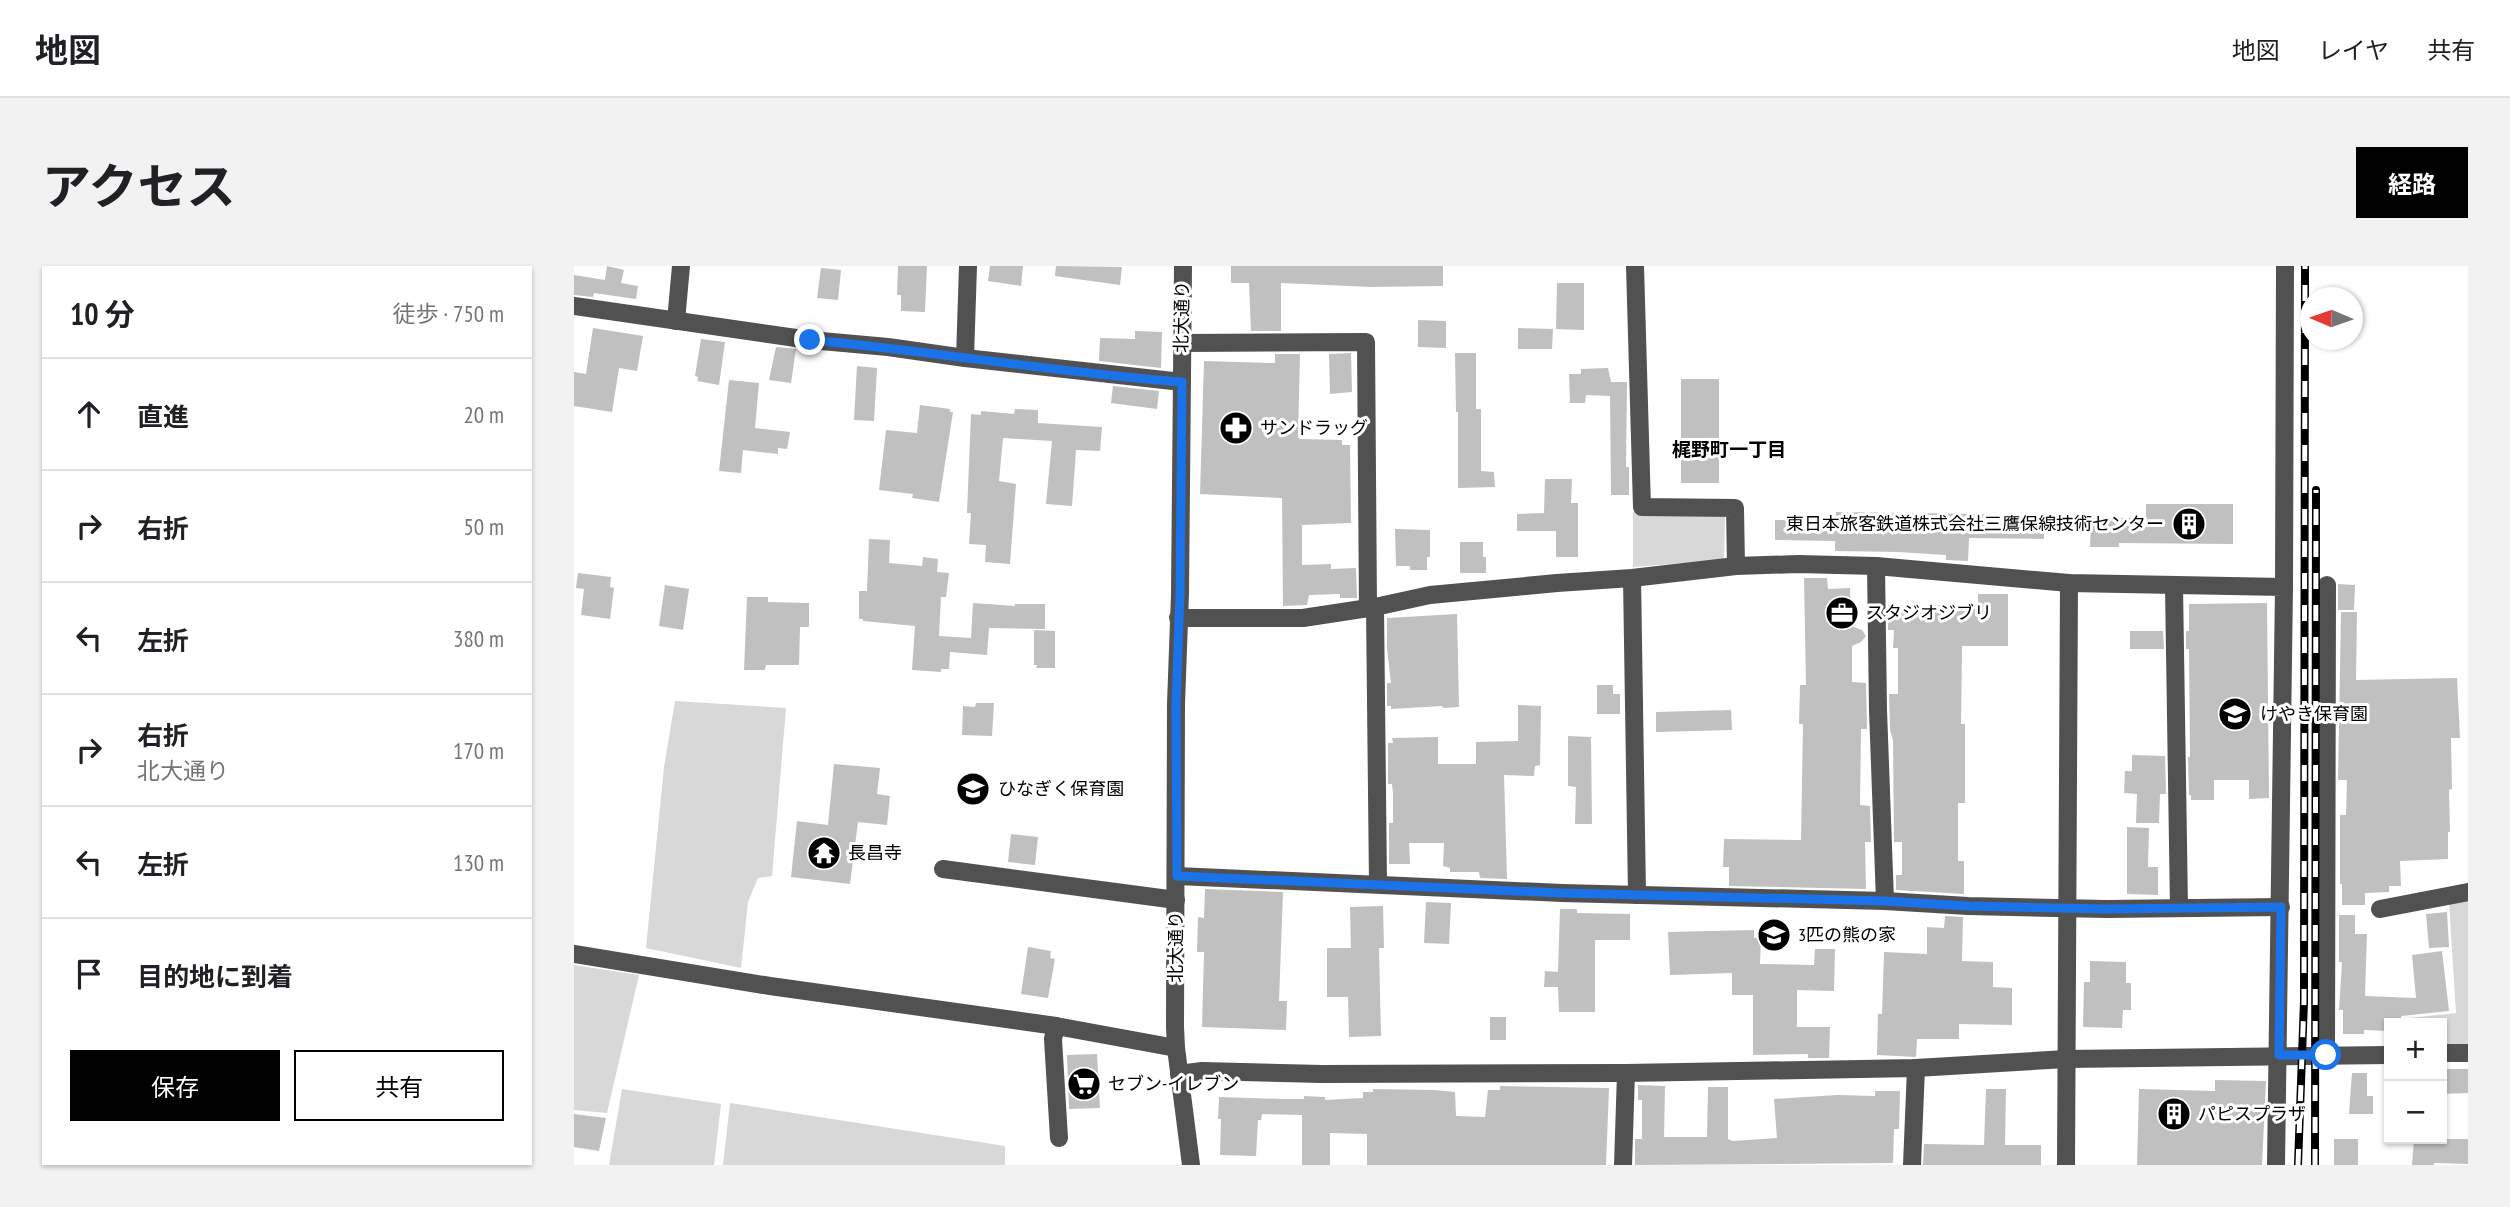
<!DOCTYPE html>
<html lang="ja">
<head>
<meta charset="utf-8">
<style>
	:root { --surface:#fff; --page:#f2f2f2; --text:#202124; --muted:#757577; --line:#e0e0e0; --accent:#000 }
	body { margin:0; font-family:"PT Sans Narrow","Noto Sans JP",sans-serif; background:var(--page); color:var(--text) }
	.controls { position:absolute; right:21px; bottom:21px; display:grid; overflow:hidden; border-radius:0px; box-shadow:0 2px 5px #0004 }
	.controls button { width:63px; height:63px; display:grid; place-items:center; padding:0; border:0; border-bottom:2px solid var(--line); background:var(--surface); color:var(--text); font:35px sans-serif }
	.compass { position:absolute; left:1726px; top:21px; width:63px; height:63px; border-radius:50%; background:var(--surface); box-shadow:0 2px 5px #0004; rotate:272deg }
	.stop { position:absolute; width:21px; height:21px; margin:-16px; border:5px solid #1a73e8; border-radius:50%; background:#fff }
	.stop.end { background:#1a73e8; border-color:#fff; box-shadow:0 2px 7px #0008 }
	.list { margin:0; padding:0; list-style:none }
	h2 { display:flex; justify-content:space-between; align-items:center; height:91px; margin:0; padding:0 28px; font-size:30px }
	h2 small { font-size:23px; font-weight:400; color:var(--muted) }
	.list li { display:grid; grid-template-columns:46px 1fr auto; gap:21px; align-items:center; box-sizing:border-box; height:112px; padding:0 28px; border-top:2px solid var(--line) }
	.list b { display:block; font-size:26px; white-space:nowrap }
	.list p { margin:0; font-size:23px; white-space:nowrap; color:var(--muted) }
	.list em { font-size:23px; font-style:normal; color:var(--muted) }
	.actions { display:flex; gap:14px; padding:21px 28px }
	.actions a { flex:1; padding:16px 0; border:2px solid var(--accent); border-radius:0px; text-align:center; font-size:24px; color:var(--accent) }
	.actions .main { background:var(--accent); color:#fff }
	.icon { flex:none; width:38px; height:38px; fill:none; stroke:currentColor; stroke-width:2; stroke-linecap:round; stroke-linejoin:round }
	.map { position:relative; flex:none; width:1894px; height:899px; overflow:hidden; border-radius:0px }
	header { display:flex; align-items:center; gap:42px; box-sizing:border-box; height:98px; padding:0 35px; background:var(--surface); border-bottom:2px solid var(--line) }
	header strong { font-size:33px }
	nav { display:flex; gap:38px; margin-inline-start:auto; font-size:24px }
	.intro { display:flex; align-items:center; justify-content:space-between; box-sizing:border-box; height:168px; padding:0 42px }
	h1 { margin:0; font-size:49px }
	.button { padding:18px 32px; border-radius:0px; background:var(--accent); color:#fff; font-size:24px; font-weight:700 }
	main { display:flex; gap:42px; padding:0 42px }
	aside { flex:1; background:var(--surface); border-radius:0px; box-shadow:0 2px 5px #0004 }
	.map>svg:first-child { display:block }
	.green { fill:#d8d8d8 }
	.building { fill:#c0c0c0 }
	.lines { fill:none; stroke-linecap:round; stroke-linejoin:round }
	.minor { stroke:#515151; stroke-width:18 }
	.rail-casing { stroke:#000; stroke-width:8 }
	.rail { stroke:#fff; stroke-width:5; stroke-dasharray:16; stroke-linecap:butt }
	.route { stroke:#1a73e8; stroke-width:9 }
	.labels { text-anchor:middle; stroke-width:6; stroke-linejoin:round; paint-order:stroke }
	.street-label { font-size:18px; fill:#000; stroke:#fff }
	.poi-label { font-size:18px; fill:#000; stroke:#fff; text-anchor:start }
	.neighbourhood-label { font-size:19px; font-weight:bold; fill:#000; stroke:#fff }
</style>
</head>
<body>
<header>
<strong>地図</strong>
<nav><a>地図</a><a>レイヤ</a><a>共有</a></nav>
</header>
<div class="intro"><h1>アクセス</h1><a class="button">経路</a></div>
<main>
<aside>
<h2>10 分<small>徒歩 · 750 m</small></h2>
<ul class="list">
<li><svg class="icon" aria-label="ahead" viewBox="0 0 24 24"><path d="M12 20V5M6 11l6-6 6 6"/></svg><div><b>直進</b></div><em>20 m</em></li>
<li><svg class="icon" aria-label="right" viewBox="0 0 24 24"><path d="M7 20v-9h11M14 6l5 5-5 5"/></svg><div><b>右折</b></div><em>50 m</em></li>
<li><svg class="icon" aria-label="left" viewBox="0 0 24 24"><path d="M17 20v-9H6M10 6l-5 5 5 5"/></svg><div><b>左折</b></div><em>380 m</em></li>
<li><svg class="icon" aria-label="right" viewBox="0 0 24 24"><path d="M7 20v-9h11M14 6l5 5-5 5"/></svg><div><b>右折</b><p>北大通り</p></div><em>170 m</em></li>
<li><svg class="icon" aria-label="left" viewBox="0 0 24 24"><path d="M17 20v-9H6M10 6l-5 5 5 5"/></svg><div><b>左折</b></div><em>130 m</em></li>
<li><svg class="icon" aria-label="arrive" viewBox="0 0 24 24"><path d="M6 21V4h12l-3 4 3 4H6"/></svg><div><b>目的地に到着</b></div></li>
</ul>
<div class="actions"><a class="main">保存</a><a>共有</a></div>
</aside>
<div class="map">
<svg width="1894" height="899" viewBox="0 0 1894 899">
	<rect width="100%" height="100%" fill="#fff"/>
	<g class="green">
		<path d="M1059,246l92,4 -1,44 -91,7z"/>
		<path d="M101,435l111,7 -14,168 -14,2 -10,24 -7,66 -95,-20 18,-181z"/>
		<path d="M1894,635v144l-26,1v-23h-31l-1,-5 46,-5 -7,-111z"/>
		<path d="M0,699l65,10 -32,138 -33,-3z"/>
		<path d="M48,823l99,15 -7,61h-105z"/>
		<path d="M156,837l275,43v19h-282z"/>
	</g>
	<g class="building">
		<path d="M33,0l17,4 -3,13 17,3 -2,13 -42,-6 -1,4 -19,-2v-20l31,5z"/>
		<path d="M324,0h29l-2,46 -24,-1v-16h-4z"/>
		<path d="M416,0h33l-2,20 -33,-5z"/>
		<path d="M482,0l66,1 -2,18 -65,-9z"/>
		<path d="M657,0h212v20l-72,1 -90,-4v48h-30l-2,-48h-18z"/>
		<path d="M247,2l20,2 -3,30 -21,-2z"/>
		<path d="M983,17h27v47l-28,-1z"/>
		<path d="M844,54l28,1v27l-28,-1z"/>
		<path d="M19,62l50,8 -6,35 -18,-3 -7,44 -38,-6v-34l12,2z"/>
		<path d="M944,62l35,1 -1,20h-34z"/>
		<path d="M561,65l27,1 -1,36 -62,-7 1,-23 35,1z"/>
		<path d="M127,73l24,3 -6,43 -22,-4 1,-4 -3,-1z"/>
		<path d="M202,81l20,2 -5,34 -22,-3z"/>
		<path d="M777,87l1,39 -22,2 -1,-40z"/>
		<path d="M881,87h21v56h5v62l13,1 1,15 -37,1v-76h-2z"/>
		<path d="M701,88h25l-2,83 2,2 42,1v5h8l1,78 -49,2v40l29,-1v5l25,-1 1,30h-17v-4l-31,1 -2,10 -24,1 -1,-108 -82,-4 4,-133 71,2z"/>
		<path d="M283,100l20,2 -3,53 -20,-1z"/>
		<path d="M1034,102l3,14h16l-1,85h3v28h-18l-1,-99 -24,-1 -1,8h-15l-1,-29h12v-5z"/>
		<rect x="1107" y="113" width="38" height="104"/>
		<path d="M155,114l30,3 -4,45 35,4 -3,17 -9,-1v6l-35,-4 -2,23 -22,-2z"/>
		<path d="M539,120l46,5 -2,18 -46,-6z"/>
		<path d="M346,139l30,4v3h3l-14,90 -27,-4 1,-4 -34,-4 7,-60 31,3z"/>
		<path d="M441,143l23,1v13l64,4 -2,24 -24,-1 -4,56 -26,-2 6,-63 -49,-3 -4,43 17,3 -6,80 -25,-2 1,-17 -17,-1 2,-31h-4l4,-99 10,1v-4l33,3z"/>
		<path d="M971,213h27l-1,24h7v54h-22v-26h-39v-17l27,-1z"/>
		<path d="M1572,238h87v40l-114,-1v4h-29l1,-29h55z"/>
		<path d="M1262,246l208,3v24l-75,-1 -1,23 -22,-1v-5l-48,-3 -63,-1v-10l-60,-1v-20l61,1z"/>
		<path d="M821,263l35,1v27h-3v13h-17v-4h-14z"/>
		<path d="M295,273l21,1 -1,23 33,3 1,-9 15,2 -1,13 12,1 -3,24h-5l-2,39 32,2 2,-35 42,3v-2h30v25l-56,-1 -2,27 -37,-3 -1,17h-8v3l-29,-2 3,-44 -52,-5v-2h-4v-28h8z"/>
		<path d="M886,276h23v15h3v16h-26z"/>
		<path d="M4,307l33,4 -1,10 4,1 -4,31 -29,-4 3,-26 -8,-1z"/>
		<path d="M1230,312h23l1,11 22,-1 1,38 11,4 4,6 -5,6 -9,4v36l14,1 1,46h-6l-1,76 10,1 1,36h-6l1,47 -137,-3v-19h-6l1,-28 77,1 2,-116h-4l1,-39h6z"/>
		<path d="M1764,318l17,1 -1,25h-16z"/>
		<path d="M91,319l24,4 -6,41 -24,-4z"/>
		<path d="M1404,328h30v52h-46l-1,78h4v79h-7v58h6v33l-68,-4v-15h6v-33h-8l-1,-102 -3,-10 -1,-36h9v-46h-5l1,-18h-6v-22l45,2 1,-5 44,1z"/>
		<path d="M173,331h21v5l41,1v24h-9l-1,38h-33l-1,5h-21z"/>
		<path d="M1693,337l2,195 -20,1v-19h-35v20h-23v-5h-2l-1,-38h2l-1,-108h-3v-18h3v-27z"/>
		<path d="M1767,346h16l-1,68 101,-2 3,60h-9l1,51 -3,1 1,42h-2v27l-48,2 1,25h-12v6l-24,1v12h-23v-21h-2v-69h6l1,-35h-9z"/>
		<path d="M883,348l2,93 -16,1 -1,-2 -51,3v-3h-4v-23h4l-4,-35v-30z"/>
		<path d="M460,364l21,1v37h-19l1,-3h-3z"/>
		<path d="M1556,365h33l1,18h-34z"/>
		<path d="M1023,419h16v9h7v20h-23z"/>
		<path d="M402,437h18l-2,33 -30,-1 1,-29 12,1z"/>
		<path d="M944,439l23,1 -1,59 -5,1 -1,10 -30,-1 3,104 -27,-1 -1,-6h-29v-4l-7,-2 1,-23h-35l1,21h-21v-41h4v-29l-1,-10h-4v-41h5l-1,-5 46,-1v27h38v-22l42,-1z"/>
		<path d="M1157,444l1,20 -76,2v-20z"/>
		<path d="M994,470l23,1 1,87h-17l1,-37 -8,-1z"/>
		<path d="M1558,489l33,1 1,38h-6l-1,29h-23l1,-29 -13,-1 1,-22h7z"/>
		<path d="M260,498l46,4 -3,26 13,2 -3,29 -29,-3 -8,62 -59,-7 6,-56 31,4z"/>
		<path d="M1553,561l22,1 -1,39h10v28l-31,-1z"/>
		<path d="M437,568l27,3 -3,28 -27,-3z"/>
		<path d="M631,623l78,3 -4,109h8l-1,29 -84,-3 2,-75h-7l1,-35 6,1z"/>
		<path d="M852,636l25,1 -2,41 -25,-1z"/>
		<path d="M809,640l1,42h-5l2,88 -32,1 -1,-40h-21v-49h24l-1,-41z"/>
		<path d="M986,643h17v4l53,1v26h-35v72h-36l-1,-25h-14l1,-16 13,1z"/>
		<path d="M1873,646l2,35 -20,1 -3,-34z"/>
		<path d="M1765,649h16v19h12l-2,62 51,2 -4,-43 30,-4 7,60 -48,5v7h-12v8l-25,-1v4h-21v-24h-4l3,-48h-3z"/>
		<path d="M1371,650l18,1 -1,44 31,1v25l19,1v37l-53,-1v15h-42l-1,18 -39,-2 1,-41h4l2,-62 43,2v-27l17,1z"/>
		<path d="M1180,664v8h7l-1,26 54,1 1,-16h20l-1,42 -37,-1v37h33l-1,31h-21v-4l-55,1v-60h-21v-22l-62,2 -2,-43z"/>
		<path d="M454,681l23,4 -1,7 5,1 -7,39 -27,-4z"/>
		<path d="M1516,695l36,1v21h5v27h-8l-1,18 -39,-1 1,-45h6z"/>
		<rect x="916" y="751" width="16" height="23"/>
		<path d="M523,788l3,54 -31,1 -2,-54z"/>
		<path d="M1868,803h26v24l-26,1z"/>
		<path d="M1778,807h15v23h6v18h-24z"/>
		<path d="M1641,814l51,1 -4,84h-125l2,-76 76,2z"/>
		<path d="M1064,819l27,1 -1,51h43l1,-50h20v52l5,2 44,-3 -3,-39 63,-4 38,1v-5h25l-1,38h-5l-1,34 -258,2v-26h7v-39h-4z"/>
		<path d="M926,820l109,2 -3,77h-239v-31l-37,-1v32h-28v-50l-40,-1 -1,6h-3l-2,36 -36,-1 1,-36h-3l1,-22 65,2h20v-3l21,1v3l38,-2v-6h10v-3l62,1 20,2 1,24 29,1 3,-27h12z"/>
		<path d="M1412,823h20l-1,56h36v20h-118l1,-21 60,1z"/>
		<path d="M0,848l32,4 -7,33 -25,-4z"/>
		<rect x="1760" y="873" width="24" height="26"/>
		<path d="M1840,873h54v25l-34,-1v2h-22z"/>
	</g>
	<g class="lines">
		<g class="minor">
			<path d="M609,0l-3,328 -4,110 -1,323 1,21 15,117"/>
			<path d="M1061,0l7,241 93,1 1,58"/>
			<path d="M0,40l236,34 78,7 77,11 217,24"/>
			<path d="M102,55l5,-55"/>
			<path d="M608,77l184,-1 2,266"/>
			<path d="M391,92l3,-92"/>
			<path d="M1302,300l2,144 7,191"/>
			<path d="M1058,312l5,317"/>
			<path d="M1600,320l5,322"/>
			<path d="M1710,321l1,-321"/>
			<path d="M801,341l3,277"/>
			<path d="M604,352h125l72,-11 55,-12 127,-12 75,-5 104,-12 62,-2 78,2 193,17 215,4 -8,578"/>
			<path d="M369,603l233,31"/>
			<path d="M603,610l385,17 323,8 83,5 139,3 174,-2"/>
			<path d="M1806,643l88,-17"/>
			<path d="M0,688l196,32 286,40 120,22"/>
			<path d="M482,760l-3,13 6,99"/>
			<path d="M1868,787h26"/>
			<path d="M1752,789l1,-470"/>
			<path d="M605,808l23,-3 120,3 304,-1 290,-5 150,-9 323,-4"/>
			<path d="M1049,899l3,-92"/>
			<path d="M1338,899l4,-97"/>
			<path d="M1492,899l3,-582"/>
		</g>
		<defs>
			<g id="rail">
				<path d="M1724,899l6,-164 1,-735"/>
				<path d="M1741,899l1,-675"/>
			</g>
		</defs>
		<use href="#rail" class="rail-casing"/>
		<use href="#rail" class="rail"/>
	</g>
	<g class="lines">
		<path class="route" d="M236,74c124,11 247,33 372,42l-2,212 -4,110 1,172 385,17 323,8 83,5 139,3 174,-2 -2,148h47"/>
	</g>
	<defs>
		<symbol id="pharmacy-disc" viewBox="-11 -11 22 22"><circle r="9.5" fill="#000" stroke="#fff"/><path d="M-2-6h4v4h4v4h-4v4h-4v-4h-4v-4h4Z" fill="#fff"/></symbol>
		<symbol id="building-disc" viewBox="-11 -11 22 22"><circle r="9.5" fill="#000" stroke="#fff"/><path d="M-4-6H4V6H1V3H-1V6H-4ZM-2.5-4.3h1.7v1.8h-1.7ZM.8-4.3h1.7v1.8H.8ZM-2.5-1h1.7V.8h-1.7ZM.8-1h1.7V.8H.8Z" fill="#fff"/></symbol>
		<symbol id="office-disc" viewBox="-11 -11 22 22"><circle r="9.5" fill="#000" stroke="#fff"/><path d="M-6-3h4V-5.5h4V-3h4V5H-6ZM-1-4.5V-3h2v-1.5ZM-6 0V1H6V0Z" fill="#fff"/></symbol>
		<symbol id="school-disc" viewBox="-11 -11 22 22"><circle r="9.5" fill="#000" stroke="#fff"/><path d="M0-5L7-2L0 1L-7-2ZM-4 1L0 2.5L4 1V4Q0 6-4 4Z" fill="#fff"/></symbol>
		<symbol id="temple-disc" viewBox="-11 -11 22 22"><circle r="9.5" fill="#000" stroke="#fff"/><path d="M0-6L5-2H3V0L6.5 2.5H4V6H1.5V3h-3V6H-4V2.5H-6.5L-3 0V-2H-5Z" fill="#fff"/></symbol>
		<symbol id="supermarket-disc" viewBox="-11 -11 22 22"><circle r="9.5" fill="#000" stroke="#fff"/><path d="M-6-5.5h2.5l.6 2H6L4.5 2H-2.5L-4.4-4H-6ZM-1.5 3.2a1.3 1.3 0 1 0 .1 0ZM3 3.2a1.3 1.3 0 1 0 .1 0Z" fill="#fff"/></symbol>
	</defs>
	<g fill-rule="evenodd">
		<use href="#pharmacy-disc" x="643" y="143" width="38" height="38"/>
		<use href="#building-disc" x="1596" y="239" width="38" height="38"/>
		<use href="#office-disc" x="1249" y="328" width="38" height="38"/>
		<use href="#school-disc" x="1642" y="429" width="38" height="38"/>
		<use href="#school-disc" x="380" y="504" width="38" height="38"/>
		<use href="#temple-disc" x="231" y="568" width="38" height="38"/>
		<use href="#school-disc" x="1181" y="650" width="38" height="38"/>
		<use href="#supermarket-disc" x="491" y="799" width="38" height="38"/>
		<use href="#building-disc" x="1581" y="829" width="38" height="38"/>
	</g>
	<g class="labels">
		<g class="street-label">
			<text transform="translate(608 51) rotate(-89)" y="6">北大通り</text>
			<text transform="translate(602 681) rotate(-90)" y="6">北大通り</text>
		</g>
		<g class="poi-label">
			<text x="686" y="168">サンドラッグ</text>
			<text x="1590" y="264" text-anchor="end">東日本旅客鉄道株式会社三鷹保線技術センター</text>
			<text x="1292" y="353">スタジオジブリ</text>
			<text x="1686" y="454">けやき保育園</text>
			<text x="424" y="529">ひなぎく保育園</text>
			<text x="274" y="593">長昌寺</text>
			<text x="1224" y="675">3匹の熊の家</text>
			<text x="534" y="824">セブン-イレブン</text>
			<text x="1624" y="854">パピスプラザ</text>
		</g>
		<g class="neighbourhood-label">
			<text x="1155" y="190">梶野町一丁目</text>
		</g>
	</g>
</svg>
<div class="controls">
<button>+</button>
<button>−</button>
</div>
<svg class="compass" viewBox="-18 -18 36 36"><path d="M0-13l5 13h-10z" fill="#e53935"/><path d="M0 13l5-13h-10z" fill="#757577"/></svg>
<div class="stop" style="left:1752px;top:789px"></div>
<div class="stop end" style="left:236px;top:74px"></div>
</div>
</main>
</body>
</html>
